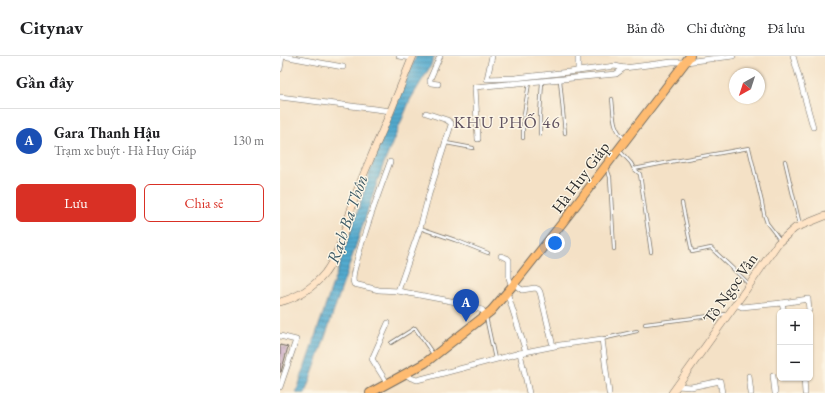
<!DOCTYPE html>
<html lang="vi">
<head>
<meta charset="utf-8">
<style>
	:root { --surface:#fff; --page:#f6f6f6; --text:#202124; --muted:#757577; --line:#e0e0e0; --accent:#d93025 }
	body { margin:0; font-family:"EB Garamond",serif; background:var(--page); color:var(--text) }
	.controls { position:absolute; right:12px; bottom:12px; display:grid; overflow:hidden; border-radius:6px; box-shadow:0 1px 3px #0004 }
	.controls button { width:36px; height:36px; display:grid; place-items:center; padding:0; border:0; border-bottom:1px solid var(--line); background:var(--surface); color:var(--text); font:20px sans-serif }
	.compass { position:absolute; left:449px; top:12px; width:36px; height:36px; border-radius:50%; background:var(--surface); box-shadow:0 1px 3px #0004; rotate:219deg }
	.you { position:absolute; left:275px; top:187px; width:14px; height:14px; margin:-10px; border:3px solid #fff; border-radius:50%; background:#1a73e8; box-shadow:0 0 0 6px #1a73e833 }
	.badge { display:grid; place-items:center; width:26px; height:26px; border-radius:50%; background:var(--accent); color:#fff; font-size:13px; font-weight:700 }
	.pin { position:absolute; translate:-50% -33px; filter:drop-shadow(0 1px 2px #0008) }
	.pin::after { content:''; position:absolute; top:21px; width:14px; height:12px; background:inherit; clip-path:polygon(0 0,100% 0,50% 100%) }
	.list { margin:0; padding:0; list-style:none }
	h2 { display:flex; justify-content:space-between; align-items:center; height:52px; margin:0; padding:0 16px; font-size:17px }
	h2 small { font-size:13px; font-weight:400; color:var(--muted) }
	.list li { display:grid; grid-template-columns:26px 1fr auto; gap:12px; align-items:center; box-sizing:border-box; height:64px; padding:0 16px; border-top:1px solid var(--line) }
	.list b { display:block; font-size:15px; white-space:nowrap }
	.list p { margin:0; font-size:13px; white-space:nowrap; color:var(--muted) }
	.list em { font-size:13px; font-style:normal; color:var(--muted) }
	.actions { display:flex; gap:8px; padding:12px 16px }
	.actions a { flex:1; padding:9px 0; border:1px solid var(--accent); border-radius:6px; text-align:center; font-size:14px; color:var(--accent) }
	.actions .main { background:var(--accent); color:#fff }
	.map { position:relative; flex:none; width:545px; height:337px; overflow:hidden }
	header { display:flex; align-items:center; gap:24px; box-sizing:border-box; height:56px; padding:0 20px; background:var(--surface); border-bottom:1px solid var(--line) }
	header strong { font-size:19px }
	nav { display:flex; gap:22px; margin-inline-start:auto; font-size:14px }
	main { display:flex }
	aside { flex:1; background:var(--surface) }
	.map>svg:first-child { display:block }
	.water { fill:url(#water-rules); stroke:#3e6a7d }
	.building { fill:url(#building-cross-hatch) }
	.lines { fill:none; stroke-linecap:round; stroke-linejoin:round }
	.lane-casing { stroke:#716b61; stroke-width:4 }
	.street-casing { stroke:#716b61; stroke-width:6 }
	.secondary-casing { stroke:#716b61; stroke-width:8 }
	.primary-casing { stroke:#716b61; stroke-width:10 }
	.lane { stroke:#fff; stroke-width:2.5 }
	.street { stroke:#fff; stroke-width:5 }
	.secondary { stroke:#ffe4c6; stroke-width:7 }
	.primary { stroke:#febb71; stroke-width:8 }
	.labels { text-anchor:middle; stroke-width:3; stroke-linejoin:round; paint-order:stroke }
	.street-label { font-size:16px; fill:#2b2b2b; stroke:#fcf5e5 }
	.neighbourhood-label { font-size:17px; letter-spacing:1px; fill:#605260; stroke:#fcf5e5 }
	.water-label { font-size:17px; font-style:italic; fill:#395764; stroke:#fcf5e5 }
</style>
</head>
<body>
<header>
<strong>Citynav</strong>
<nav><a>Bản đồ</a><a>Chỉ đường</a><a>Đã lưu</a></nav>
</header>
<main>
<aside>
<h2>Gần đây<small></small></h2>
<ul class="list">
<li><span class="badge" style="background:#1a4fb4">A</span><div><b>Gara Thanh Hậu</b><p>Trạm xe buýt · Hà Huy Giáp</p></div><em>130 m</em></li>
</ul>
<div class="actions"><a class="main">Lưu</a><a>Chia sẻ</a></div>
</aside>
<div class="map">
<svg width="545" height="337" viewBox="0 0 545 337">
	<defs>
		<pattern id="water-rules" width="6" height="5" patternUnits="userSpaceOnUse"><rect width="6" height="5" fill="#52aacf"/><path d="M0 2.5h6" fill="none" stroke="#448ba8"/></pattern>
		<pattern id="building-cross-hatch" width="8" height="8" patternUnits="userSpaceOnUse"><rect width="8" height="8" fill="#c19ac1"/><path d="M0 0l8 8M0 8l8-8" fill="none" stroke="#9d7e9d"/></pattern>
	</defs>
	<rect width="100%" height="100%" fill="#fcf5e5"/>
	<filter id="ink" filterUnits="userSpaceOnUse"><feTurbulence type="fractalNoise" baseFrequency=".025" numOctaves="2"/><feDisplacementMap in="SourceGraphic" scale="8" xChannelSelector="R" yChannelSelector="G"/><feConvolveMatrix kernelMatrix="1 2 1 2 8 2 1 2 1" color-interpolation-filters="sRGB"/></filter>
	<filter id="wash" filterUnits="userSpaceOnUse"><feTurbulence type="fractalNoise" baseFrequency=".012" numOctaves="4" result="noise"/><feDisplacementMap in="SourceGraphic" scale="16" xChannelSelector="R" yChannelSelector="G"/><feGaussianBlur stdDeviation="0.9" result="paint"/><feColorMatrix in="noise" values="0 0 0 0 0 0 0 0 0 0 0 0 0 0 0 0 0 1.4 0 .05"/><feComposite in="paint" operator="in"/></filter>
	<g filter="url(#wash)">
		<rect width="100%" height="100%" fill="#f4e1c6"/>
		<path class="water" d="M136,0h19l-5,11 -20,33 -28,68 -64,190 -13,35h-9l63,-186 15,-49z"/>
		<g id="blocks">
			<path class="building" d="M0,289l8,2 -7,25h-1z"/>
		</g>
	</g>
	<g filter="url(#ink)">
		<use href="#blocks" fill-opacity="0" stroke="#716b61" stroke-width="1"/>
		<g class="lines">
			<defs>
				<g id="lane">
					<path d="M280,24l5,53"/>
					<path d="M332,43c2,16 0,28 12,39"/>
					<path d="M260,79v-20l2,-33"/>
					<path d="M243,82v-18l6,-37"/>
					<path d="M166,87l27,5"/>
					<path d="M339,94l12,13 3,6 6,5 11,78"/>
					<path d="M505,105l15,64"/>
					<path d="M327,113l3,8 4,72"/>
					<path d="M354,113l41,-8 74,-13 13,55 2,11 3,9 13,17"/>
					<path d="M402,147l10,49 19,-4 38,36"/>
					<path d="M140,172l35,12 33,13"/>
					<path d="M206,261l9,42"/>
					<path d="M365,268l81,-10"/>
					<path d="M322,283l35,-8"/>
					<path d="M111,287l24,-15 18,26"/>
				</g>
				<g id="street">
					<path d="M3,0l60,11"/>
					<path d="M119,0l13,2"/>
					<path d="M212,0l-5,23 28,-1 63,-7 37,-5 9,2 48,-6h14l47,-6"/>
					<path d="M513,0l20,71"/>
					<path d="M0,13l2,-13"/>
					<path d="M298,15v-15"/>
					<path d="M158,28l-7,-1 -1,-1v-3l10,-23"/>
					<path d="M0,41l111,14"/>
					<path d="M198,83l-3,-52 141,-13 8,-6"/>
					<path d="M110,106c-12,33 -24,64 -33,98 -2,8 -6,17 -3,24l25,6 19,1 58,11 26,8 4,6"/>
					<path d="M221,200l6,2 2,2v18l3,9"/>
					<path d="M234,228l8,6 13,-2 3,1 2,3 13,54"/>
					<path d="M118,235l22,-63 9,-34 22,-69v-2l-4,-3 -21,-7"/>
					<path d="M227,236l19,60"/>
					<path d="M502,247l26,-4 1,11"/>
					<path d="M456,248l6,3 40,-4 2,9"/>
					<path d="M0,280l16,4 -16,47"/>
					<path d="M240,297l9,40"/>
					<path d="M125,318l6,4 6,2 103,-27 40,-8 42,-6 7,54"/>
					<path d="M469,320l2,17"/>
					<path d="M493,320l2,17"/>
					<path d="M524,322l1,15"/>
					<path d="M107,327l-15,-24 16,-36"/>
					<path d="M397,330l14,1 29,-6 2,12"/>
				</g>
				<g id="secondary">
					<path d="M0,246c18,-5 33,-14 45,-29 17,-23 22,-53 31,-79 6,-17 14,-34 21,-51 13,-29 24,-58 36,-87"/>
					<path d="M392,337l78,-109 28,-41 17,-15 30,-12"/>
				</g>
				<path id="primary" d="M90,337l55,-30 66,-52 23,-27 49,-62 127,-166"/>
			</defs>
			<use href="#lane" class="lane-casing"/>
			<use href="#street" class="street-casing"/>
			<use href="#secondary" class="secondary-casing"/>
			<use href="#primary" class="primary-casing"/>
			<use href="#lane" class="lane"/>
			<use href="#street" class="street"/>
			<use href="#secondary" class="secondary"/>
			<use href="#primary" class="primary"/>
		</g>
	</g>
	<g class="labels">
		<g class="street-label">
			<text transform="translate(300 121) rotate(-53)" y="6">Hà Huy Giáp</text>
			<text transform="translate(450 232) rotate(-55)" y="6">Tô Ngọc Vân</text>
		</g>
		<g class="neighbourhood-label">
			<text x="227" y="72">KHU PHỐ 46</text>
		</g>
		<g class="water-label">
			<text transform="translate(67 163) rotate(-71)" y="6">Rạch Ba Thôn</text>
		</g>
	</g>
</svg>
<div class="controls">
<button>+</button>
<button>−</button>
</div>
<svg class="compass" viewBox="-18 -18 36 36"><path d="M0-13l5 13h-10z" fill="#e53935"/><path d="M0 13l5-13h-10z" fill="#757577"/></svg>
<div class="you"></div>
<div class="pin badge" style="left:186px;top:266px;background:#1a4fb4">A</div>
</div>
</main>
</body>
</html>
